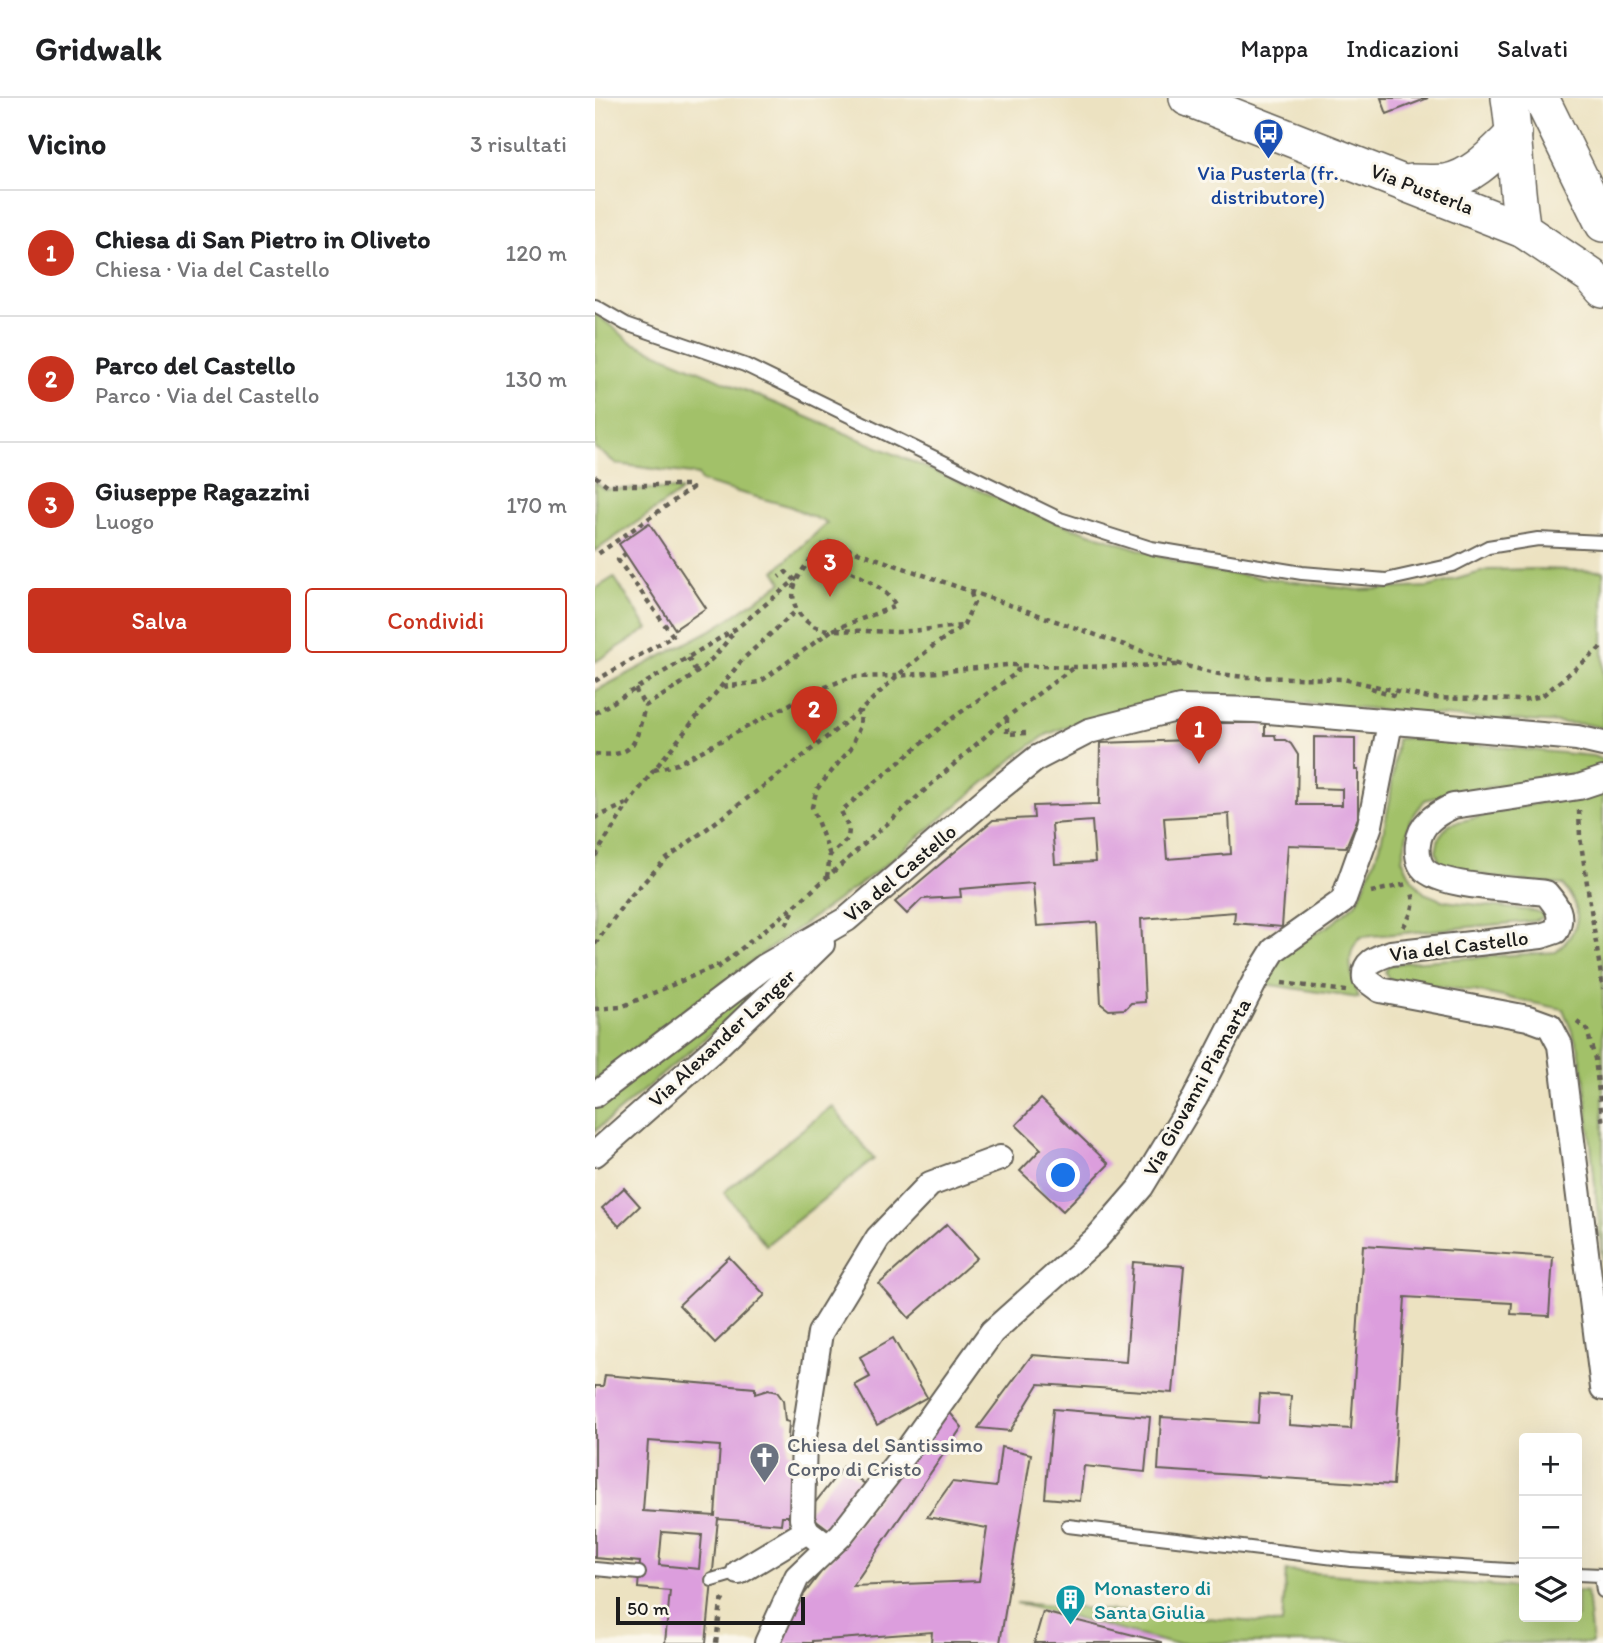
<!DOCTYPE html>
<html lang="it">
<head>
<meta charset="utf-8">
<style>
	:root { --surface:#fff; --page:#f2f2f2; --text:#202124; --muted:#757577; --line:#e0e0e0; --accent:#c8321e }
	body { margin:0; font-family:Itim,sans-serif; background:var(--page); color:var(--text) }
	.controls { position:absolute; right:21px; bottom:21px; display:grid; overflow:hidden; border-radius:7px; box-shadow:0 7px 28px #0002 }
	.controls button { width:63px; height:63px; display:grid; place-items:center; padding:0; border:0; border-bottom:2px solid var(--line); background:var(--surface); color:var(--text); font:35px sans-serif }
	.scale { position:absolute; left:21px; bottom:18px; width:189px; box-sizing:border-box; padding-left:7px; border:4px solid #1c1c1c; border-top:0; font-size:19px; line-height:24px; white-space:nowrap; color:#1c1c1c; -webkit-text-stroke:5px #fbf7ec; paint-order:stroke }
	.you { position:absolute; left:469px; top:1078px; width:24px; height:24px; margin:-18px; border:5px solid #fff; border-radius:50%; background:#1a73e8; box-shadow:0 0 0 10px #1a73e833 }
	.badge { display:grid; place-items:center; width:46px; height:46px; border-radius:50%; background:var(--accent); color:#fff; font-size:23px; font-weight:700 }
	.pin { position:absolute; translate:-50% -58px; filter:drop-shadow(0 2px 4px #0008) }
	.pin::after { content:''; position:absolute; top:37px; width:24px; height:21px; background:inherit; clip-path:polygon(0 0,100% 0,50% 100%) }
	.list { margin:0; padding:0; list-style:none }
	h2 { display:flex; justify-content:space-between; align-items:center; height:91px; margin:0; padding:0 28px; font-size:30px }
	h2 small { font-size:23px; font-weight:400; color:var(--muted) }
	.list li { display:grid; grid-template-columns:46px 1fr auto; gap:21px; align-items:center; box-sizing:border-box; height:126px; padding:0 28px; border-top:2px solid var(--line) }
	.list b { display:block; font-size:26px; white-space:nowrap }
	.list p { margin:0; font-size:23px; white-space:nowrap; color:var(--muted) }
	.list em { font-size:23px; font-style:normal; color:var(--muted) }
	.actions { display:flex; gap:14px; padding:21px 28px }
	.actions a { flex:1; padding:16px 0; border:2px solid var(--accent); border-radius:7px; text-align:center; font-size:24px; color:var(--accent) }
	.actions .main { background:var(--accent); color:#fff }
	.icon { flex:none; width:38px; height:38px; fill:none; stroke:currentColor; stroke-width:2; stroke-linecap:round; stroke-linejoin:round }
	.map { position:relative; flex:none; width:1008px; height:1545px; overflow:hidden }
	header { display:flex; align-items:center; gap:42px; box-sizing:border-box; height:98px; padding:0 35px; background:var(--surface); border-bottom:2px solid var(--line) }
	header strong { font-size:33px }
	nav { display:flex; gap:38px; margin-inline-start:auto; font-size:24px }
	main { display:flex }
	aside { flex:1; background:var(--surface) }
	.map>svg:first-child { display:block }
	.green { fill:#a2c169; stroke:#5f6e42; stroke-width:2 }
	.building { fill:#dc9edd; fill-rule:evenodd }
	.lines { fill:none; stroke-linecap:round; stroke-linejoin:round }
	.lane-casing { stroke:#656156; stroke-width:16 }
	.street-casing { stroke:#656156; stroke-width:28 }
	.secondary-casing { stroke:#656156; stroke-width:38 }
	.path { stroke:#656156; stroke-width:4.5; stroke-dasharray:5 5; stroke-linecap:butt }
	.lane { stroke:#fff; stroke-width:12 }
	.street { stroke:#fff; stroke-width:24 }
	.secondary { stroke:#fff; stroke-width:35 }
	.labels { text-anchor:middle; stroke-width:6; stroke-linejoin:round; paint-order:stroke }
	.transit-label { font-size:21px; fill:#164399; stroke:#fbf7ec }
	.street-label { font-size:21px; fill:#1c1c1c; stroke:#fbf7ec }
	.worship-label { font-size:21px; fill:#5b616d; stroke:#fbf7ec; text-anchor:start }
	.culture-label { font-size:21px; fill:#0d838f; stroke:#fbf7ec; text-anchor:start }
</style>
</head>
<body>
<header>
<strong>Gridwalk</strong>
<nav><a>Mappa</a><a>Indicazioni</a><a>Salvati</a></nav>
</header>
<main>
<aside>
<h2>Vicino<small>3 risultati</small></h2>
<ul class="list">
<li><span class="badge">1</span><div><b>Chiesa di San Pietro in Oliveto</b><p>Chiesa · Via del Castello</p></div><em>120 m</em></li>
<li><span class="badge">2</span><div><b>Parco del Castello</b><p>Parco · Via del Castello</p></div><em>130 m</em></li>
<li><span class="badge">3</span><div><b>Giuseppe Ragazzini</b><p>Luogo</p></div><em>170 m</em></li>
</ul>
<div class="actions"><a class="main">Salva</a><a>Condividi</a></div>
</aside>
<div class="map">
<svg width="1008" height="1545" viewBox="0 0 1008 1545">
	<rect width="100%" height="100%" fill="#fbf7ec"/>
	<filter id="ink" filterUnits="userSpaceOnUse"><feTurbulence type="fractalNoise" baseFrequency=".0143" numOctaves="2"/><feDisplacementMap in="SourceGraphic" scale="14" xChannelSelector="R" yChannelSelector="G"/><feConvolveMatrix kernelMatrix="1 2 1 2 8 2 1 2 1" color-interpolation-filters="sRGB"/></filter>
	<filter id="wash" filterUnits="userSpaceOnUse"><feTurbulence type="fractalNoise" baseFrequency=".00686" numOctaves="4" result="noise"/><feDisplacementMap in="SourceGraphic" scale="28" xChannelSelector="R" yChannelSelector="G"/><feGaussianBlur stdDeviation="1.57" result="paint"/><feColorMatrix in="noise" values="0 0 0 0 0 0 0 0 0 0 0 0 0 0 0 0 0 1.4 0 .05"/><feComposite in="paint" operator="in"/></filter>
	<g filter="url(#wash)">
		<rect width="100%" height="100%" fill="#ece2c1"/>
		<g class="green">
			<path d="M0,215l36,29 416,177 155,51 156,20 71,-3 59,-17 50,-1 65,2v157l-19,-4 -119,-6 -132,-13 -132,-9 -25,1 -34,6 -64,19 -32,13 -27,19 -140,116 -211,152 -73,59v-390l122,-64 65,-45 -7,-11 52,-48 -38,-17 -88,-24 -3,-7 -81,-11 -22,-16z"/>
			<path d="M0,384l9,7h71l7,2 -87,60z"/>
			<path d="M19,479l34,52 -53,33v-73z"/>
			<path d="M812,640l186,18 10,4 -1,7 -14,6 -136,20 -27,7 -15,20 -8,39 10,20 12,14 20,8 90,10 11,3 -1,3 -10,4 -173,16c-18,15 -9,42 -2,61l-95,-14 13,-27 56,-34 25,-22 22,-54 10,-47 7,-61z"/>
			<path d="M1008,695v472l-19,-190 -6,-29 -15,-37 -89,-18 -80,-10 -6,-3 -3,-6 4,-7 19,-3 148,-10c25,-23 28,-41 7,-67l-54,-5 -68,-13 -5,-16 3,-14 10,-13 84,-20z"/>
			<path d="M174,876v7l-10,12 -164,138v-24l168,-132z"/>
			<path d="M237,1008l42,53 -108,86 -42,-53z"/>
			<path d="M691,1473l238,17v29h53v-26l10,1 5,51h-423l-153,-40 266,21z"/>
		</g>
		<g id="blocks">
			<g class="building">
				<path d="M786,0h47l-41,16z"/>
				<path d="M54,425l57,85 -31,21 -56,-85z"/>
				<path d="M595,625h75v12h10l1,5h9l6,4 7,11 -1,50h45v-16l-28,-1v-51l41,1v32h3v48l-12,29 -58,-2 -6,82 -48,-4 1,-11 -94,7 4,83 -14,1 -6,6 -16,1 -8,-6 -4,-82 -60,4 -4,-43 -73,6 1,8 -39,2 -15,15 -12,-12 98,-82 41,-2 -1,-12 66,-2 1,-61 90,-3zM634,716l2,40 -64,5 -3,-41zM497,723l3,41 -40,2 -3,-40z"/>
				<path d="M446,1001l68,65 -46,47 -43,-40 21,-22 -25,-24z"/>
				<path d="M29,1090l16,18 -21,20 -17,-18z"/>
				<path d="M352,1126l30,34 -68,60 -30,-34z"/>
				<path d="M768,1147l190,12 -4,59 -38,-2 1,-11 -107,-6 -12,188 -235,-15 3,-53 97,6 2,-29 31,2 -2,29 62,4z"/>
				<path d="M134,1159l36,38 -50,48 -36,-38z"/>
				<path d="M538,1164l51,4 -11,127 -134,-9 -29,47 -32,-3 54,-73 94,7z"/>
				<path d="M298,1240l34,59 -50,28 -22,-40 15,-8 -10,-20z"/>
				<path d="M10,1277l150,13v6l13,-4 9,2 6,8 2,21 4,1 -2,30h10l-5,64h-10l-1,8 -63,-5 -12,124h-41l5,-52 -32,-3 2,-26 -45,-4v-172h8zM53,1343l72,5 -5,70 -72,-5zM67,1434l40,3 -3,34 -40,-4z"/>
				<path d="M351,1310l16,19 -109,159 126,-5 8,-53 -60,-11 25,-35 44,5 5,-40 30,7 -31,189h-69l1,-11 -120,9v2h-34l18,-38z"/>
				<path d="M458,1311l97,8 -5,55 -61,-6 -4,35 -35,-3z"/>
				<path d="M248,1369l27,21 -35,46 -28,-21z"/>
				<path d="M448,1514l118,30v1h-127z"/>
			</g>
		</g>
	</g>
	<g filter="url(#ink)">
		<use href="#blocks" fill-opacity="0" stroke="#656156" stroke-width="2"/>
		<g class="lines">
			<defs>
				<g id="lane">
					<path d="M0,208l31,18 119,41 315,154 91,29 151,25 84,7 67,-15 35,-18 50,-8 65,3"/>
					<path d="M473,1428l283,34 173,11"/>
					<path d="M0,1471l44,4"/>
					<path d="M982,1476l24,1 2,16"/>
					<path d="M117,1482l27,-8"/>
				</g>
				<g id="street">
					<path d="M1008,681l-24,8 -126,19c-17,8 -33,17 -35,38 -1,5 0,16 3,21 11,23 99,24 125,28 11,13 18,21 10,38l-15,5 -150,17c-15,5 -28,9 -26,26l15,11 148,28 22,8 10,19 43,343"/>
					<path d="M0,997l169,-128 83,-48 145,-125 45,-36 52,-27 91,-23 76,2 321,28 26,6"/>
					<path d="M0,1056l118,-104 109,-106"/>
					<path d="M212,1433l-5,-12 2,-82 16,-104 58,-95 52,-54 70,-26"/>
					<path d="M144,1474l68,-41 13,10"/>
					<path d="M172,1545l30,-66 44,-42 70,-90 81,-113 104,-93 45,-52 54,-89 61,-119 18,-29 69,-49 27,-76 20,-102"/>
				</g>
				<g id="secondary">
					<path d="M592,0l336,132 68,46 12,14"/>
					<path d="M914,0c7,44 6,88 14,132"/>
					<path d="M946,0l62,126"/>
					<path d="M817,84c11,0 23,1 34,0 28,-5 49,-30 68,-48"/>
				</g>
			</defs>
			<use href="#lane" class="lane-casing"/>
			<use href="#street" class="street-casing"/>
			<use href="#secondary" class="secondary-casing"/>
			<g class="path">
				<path d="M0,378l12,9h81l4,3 -97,68"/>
				<path d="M219,458c27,13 66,23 82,50l-64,24c-13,0 -21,-4 -30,-13 -24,-28 7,-54 24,-76l356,124 37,9 26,3 98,2 86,19 94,2 19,-4 61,-50"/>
				<path d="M93,560l10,16"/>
				<path d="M0,583l78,-45 -55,-76 7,-6"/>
				<path d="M128,589l37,-5 72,-52 67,2 63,-6"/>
				<path d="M776,590l25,8"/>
				<path d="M40,591l10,17"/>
				<path d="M0,615l142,-85 58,-48 -9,-8 -7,5"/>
				<path d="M412,620v16l21,-1"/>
				<path d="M0,656c42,4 41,-14 50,-48 41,-25 62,-35 90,-76"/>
				<path d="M59,672l23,-6 136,-72 38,-15 46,-1 111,-11 66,2 104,-2"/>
				<path d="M984,712l1,27 23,152"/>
				<path d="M0,720l31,-14"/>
				<path d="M235,757l-18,-48 5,-18 34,-41 9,-22 1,-16"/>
				<path d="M0,758l34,-53 25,-33 89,-111 54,-49"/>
				<path d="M232,779l3,-22 18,-16 1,-10 -8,-18 106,-89 68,-48 3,-4 -2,-5"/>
				<path d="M776,794l36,-8"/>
				<path d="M191,827l9,-17"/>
				<path d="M808,829c8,-12 14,-23 8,-37"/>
				<path d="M0,846l31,-43 38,-40 129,-97 68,-54 36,-34 36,-30 30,-20 11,-23 -4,-13"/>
				<path d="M122,870l80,-64 210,-187 67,-50"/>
				<path d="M687,885l64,8"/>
				<path d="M0,911l26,-2 97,-42"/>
				<path d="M982,924l10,8 8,29 8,66"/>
				<path d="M121,1545l5,-40 4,-7"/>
			</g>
			<use href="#lane" class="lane"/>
			<use href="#street" class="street"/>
			<use href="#secondary" class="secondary"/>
		</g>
	</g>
	<defs>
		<symbol id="bus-pin" viewBox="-11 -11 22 30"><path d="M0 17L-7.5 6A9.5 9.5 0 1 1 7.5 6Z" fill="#1a4fb4" stroke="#fbf7ec"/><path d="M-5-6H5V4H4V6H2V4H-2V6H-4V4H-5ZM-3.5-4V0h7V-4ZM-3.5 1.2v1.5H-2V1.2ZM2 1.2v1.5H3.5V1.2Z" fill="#fff"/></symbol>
		<symbol id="church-pin" viewBox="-11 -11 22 30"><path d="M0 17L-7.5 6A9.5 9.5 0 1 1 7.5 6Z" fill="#6b7280" stroke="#fbf7ec"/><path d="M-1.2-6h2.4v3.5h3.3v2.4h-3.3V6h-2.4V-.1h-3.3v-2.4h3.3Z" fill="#fff"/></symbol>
		<symbol id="building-pin" viewBox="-11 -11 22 30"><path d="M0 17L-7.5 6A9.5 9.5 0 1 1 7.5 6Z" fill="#0f9aa8" stroke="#fbf7ec"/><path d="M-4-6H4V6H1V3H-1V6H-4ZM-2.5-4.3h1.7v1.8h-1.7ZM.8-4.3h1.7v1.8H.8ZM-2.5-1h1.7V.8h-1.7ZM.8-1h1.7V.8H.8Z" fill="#fff"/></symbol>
	</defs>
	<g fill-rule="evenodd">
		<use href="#bus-pin" x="656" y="18" width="35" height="47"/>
		<use href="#church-pin" x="152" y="1342" width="35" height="47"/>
		<use href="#building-pin" x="458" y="1484" width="35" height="47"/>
	</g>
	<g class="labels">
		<g class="transit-label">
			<text x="673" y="82">Via Pusterla (fr.<tspan x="673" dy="24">distributore)</tspan></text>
		</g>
		<g class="street-label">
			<text transform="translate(827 91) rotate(21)" y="7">Via Pusterla</text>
			<text transform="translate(305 775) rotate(-40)" y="7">Via del Castello</text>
			<text transform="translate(864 848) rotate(-7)" y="7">Via del Castello</text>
			<text transform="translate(127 940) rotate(-43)" y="7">Via Alexander Langer</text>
			<text transform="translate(602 989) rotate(-61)" y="7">Via Giovanni Piamarta</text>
		</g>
		<g class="worship-label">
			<text x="192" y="1354">Chiesa del Santissimo<tspan x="192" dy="24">Corpo di Cristo</tspan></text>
		</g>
		<g class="culture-label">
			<text x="499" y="1497">Monastero di<tspan x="499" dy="24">Santa Giulia</tspan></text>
		</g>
	</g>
</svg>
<div class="controls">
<button>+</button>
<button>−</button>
<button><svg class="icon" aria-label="layers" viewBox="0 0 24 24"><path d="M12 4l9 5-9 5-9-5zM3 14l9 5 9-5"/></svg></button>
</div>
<div class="scale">50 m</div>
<div class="you"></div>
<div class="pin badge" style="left:604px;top:666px">1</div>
<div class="pin badge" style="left:219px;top:646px">2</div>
<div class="pin badge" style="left:235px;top:499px">3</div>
</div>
</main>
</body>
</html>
